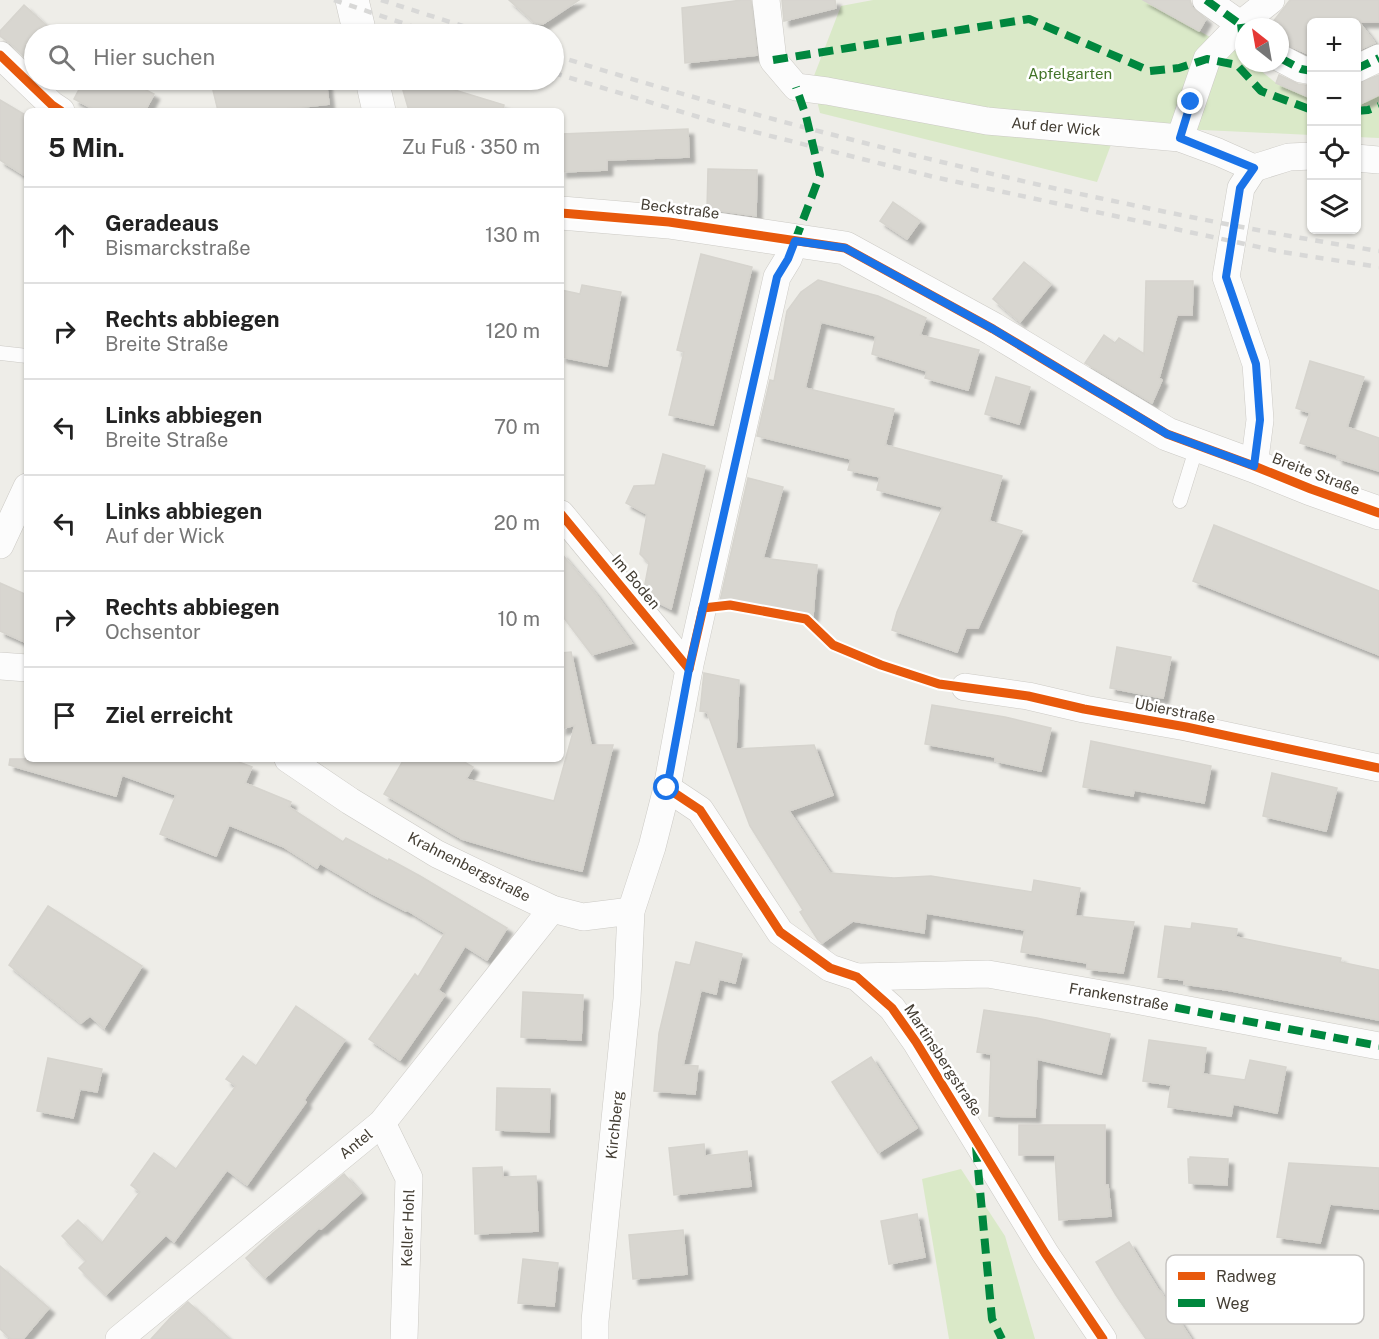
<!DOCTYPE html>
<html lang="de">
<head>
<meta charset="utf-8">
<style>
	:root { --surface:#fff; --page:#f2f2f2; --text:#222; --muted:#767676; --line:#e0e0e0 }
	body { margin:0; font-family:"Public Sans",sans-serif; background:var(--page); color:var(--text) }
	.controls { position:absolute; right:18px; top:18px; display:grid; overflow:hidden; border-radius:9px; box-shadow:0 2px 4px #0004 }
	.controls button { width:54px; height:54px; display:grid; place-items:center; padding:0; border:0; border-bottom:2px solid var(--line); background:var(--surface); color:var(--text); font:30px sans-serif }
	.compass { position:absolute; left:1235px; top:18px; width:54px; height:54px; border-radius:50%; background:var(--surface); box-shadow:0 2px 4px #0004; rotate:329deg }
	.stop { position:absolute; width:18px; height:18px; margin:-14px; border:4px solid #1a73e8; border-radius:50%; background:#fff }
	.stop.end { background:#1a73e8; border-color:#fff; box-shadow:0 2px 6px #0008 }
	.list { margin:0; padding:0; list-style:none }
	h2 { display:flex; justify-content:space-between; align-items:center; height:78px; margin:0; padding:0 24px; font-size:26px }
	h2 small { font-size:20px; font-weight:400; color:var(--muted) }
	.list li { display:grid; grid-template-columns:39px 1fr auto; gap:18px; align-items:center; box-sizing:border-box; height:96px; padding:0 24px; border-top:2px solid var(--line) }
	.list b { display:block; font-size:22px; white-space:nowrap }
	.list p { margin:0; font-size:20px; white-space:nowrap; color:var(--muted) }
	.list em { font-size:20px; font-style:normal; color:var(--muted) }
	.icon { flex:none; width:33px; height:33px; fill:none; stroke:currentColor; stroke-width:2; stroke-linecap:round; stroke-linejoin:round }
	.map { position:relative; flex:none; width:1379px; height:1339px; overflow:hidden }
	.search { position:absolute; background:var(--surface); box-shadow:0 2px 4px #0004; left:24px; top:24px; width:540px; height:66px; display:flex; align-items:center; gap:15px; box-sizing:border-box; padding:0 21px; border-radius:33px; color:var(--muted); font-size:22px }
	.panel { position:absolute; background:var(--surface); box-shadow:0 2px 4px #0004; left:24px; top:108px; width:540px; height:654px; border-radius:9px }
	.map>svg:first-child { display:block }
	.green { fill:#dae9c8 }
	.building { fill:#d8d6d0; stroke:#d6d4ce; stroke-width:1.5; filter:url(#shadow) }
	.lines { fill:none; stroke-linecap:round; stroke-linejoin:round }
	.service-casing { stroke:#cccac5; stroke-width:15 }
	.minor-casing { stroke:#cccac5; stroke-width:28 }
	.tertiary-casing { stroke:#cccac5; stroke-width:34 }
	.service { stroke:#fcfcfc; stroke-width:14 }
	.minor { stroke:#fcfcfc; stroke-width:27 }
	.tertiary { stroke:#fcfcfc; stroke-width:33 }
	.rail { stroke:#d8d8d7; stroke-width:4.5; stroke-dasharray:8 8; stroke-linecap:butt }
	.quiet { stroke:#00873e; stroke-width:8; stroke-dasharray:15 8; stroke-linecap:butt }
	.cycleway-casing { stroke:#fff; stroke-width:13 }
	.cycleway { stroke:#e8590c; stroke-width:9 }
	.route { stroke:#1a73e8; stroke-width:8 }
	.labels { text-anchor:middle; stroke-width:5; stroke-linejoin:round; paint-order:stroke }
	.park-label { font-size:15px; fill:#437429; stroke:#fff }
	.street-label { font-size:15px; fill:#443e34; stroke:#fff }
	.key { fill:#fff; stroke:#c7c5c2; stroke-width:1.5 }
	.key-label { font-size:16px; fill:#443e34 }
</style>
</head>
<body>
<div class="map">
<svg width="1379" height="1339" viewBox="0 0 1379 1339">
	<defs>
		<filter id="shadow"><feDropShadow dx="5.5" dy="5.5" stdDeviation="1.5" flood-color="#0004"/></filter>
	</defs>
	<rect width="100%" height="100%" fill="#eeede8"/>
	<g class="green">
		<path d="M873,0h270l96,53 5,4v6h7l25,20 35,15v37l-193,-9 -21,56 -277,-69 -8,-32 29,-75z"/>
		<path d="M1379,95v43l-22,-1v-31z"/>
		<path d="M961,1169l44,67 30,103h-86l-27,-160z"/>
	</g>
	<g class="building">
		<path d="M509,0h70l-36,24 -8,-1z"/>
		<path d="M742,0h9l6,55 -72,8 -3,-55z"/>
		<path d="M782,0h53l1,8 -52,13z"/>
		<path d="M1143,0h47l2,7 14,12 -7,12z"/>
		<path d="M1290,0h89v22h-20l16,21 -19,8v-29h-45v33l-31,-13v-15h-11z"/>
		<path d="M24,5l32,29h-22v32l-23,-22 -11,-8v-5z"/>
		<path d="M1279,75l19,9 13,2v12l-35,-15z"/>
		<path d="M1379,75v20l-23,11v-22z"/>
		<path d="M84,80h43l27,14 -9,17h-48l-23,-12z"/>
		<path d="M237,80h89l3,24 -62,7h-49l-6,-25z"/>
		<path d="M400,80h22l82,25 -1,6h-94z"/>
		<path d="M0,100l27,16v61l-27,-17z"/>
		<path d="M688,129l1,28 -82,3v10l-46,2v-38z"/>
		<path d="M708,169l49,1 -1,46 -49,-7z"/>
		<path d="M893,202l27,19 -13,18 -27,-18z"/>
		<path d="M701,254l51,13 -39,158 -44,-10 15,-63 -7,-2z"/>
		<path d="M1024,262l27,22 -31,38 -27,-23z"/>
		<path d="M818,280l60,16 48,22 -6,17 59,15 -11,40 -43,-12 2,-7 -55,-17 4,-18 -55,-14 -16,66 89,21 -9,36 117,31 -13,45 33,10 -44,97h-12l-9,24 -65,-22 5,-18 46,-105 -66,-17 3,-13 -32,-7 3,-11 -94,-23 13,-56 4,1 13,-70 14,-19z"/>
		<path d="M1146,281h47l-1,34h-15l-18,63 3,2 -10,23 -67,-40 19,-28 11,8 4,-5 25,16z"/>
		<path d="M582,285l39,7 -14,74 -46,-9v-67l19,4z"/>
		<path d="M1310,361l54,16 -17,50 32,11v33l-42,-13 1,-3 -38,-12 10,-30 -14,-5z"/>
		<path d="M996,377l34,10 -11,37 -34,-10z"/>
		<path d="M663,454l42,12 -34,143 -18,-9 -9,-11 5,-26 -9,-9 7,-40 -21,-11 8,-17 21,-1z"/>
		<path d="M748,478l35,9 -20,71 54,7 -4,51 -93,-15z"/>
		<path d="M1214,525l165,66v64l-186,-74z"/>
		<path d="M561,553l33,39 38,51 -40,12 -31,-41z"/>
		<path d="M0,583l27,12v48l-27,-12z"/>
		<path d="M1117,647l54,10 -8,41 -53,-10z"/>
		<path d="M571,652l20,93h22l-31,126 -52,-12 -68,-20 -78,-45 20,-35h55l14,8 -7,12 88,22 21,-76 -14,4v-76z"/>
		<path d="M704,673l35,7 -3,69 78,-4 19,50 -44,16 41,62 64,5 37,-2 101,16 2,-12 46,8 -5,28 59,6 -11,51 -36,-4v-6l-66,-11 4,-22 -99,-17 -2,20 -71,-12 -31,22 -4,-3 -18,-28 3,-2 -53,-84 -43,-114 -7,-1z"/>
		<path d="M932,705l73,12 46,11 -10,43 -46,-10v-4l-70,-13z"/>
		<path d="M1091,741l120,25 -7,37 -70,-13 -1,6 -50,-9z"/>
		<path d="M10,759h221l21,8 -7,16 46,19 -2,5 54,35 3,-4 42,23 1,-2 31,17 87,52 -20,32 -22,-14 -27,44 7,5 -45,65 -31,-21 46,-65 3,3 27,-44 -38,-23 -1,1 -35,-18 -51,-30 -3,5 -33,-21 -55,-22 -13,31 -56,-22 16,-39 -54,-20 -6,21 -107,-31z"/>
		<path d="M1272,773l65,15 -11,43 -63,-15z"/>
		<path d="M48,906l94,60 -38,62 -14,-12 -9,7 -72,-58z"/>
		<path d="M1192,923l45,6 -1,8 105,21 -1,4 39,8v50l-152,-30 -43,-6v-4l-26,-3 7,-51 26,3z"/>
		<path d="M696,942l46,12 -7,29 -16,-4 -3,15 -15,-4 -18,75 15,1 -3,28 -41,-3 5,-58 17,-71 14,3z"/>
		<path d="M523,992l60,3 -2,45 -60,-3z"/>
		<path d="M296,1006l49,34 -41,60 2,2 -59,83 -20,-15 -53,72 -8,-7 -60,60 -27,-27 7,-7 -24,-25 16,-16 24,23 38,-51 -9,-7 23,-32 22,16 60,-83 -10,-7 17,-23 13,10z"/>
		<path d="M984,1010l53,8 73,16 -9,40 -64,-15 -2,58 -46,-1 2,-62 -14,-2z"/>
		<path d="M1149,1040l57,8 -3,26 42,6 5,-20 36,7 -9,46 -44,-9 -2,12 -63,-9 3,-22 -28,-4z"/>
		<path d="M871,1057l46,71 -39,25 -46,-71z"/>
		<path d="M48,1058l54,11 -5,23 -17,-3 -7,29 -36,-7z"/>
		<path d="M497,1088l53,1 -1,43 -53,-2z"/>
		<path d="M1019,1125h86v60h3l3,31 -52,4 -4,-65h-36z"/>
		<path d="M704,1144l1,12 42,-5 4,35 -77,9 -5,-47z"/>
		<path d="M1190,1157l38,2 -1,26 -38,-2 -1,-24h2z"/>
		<path d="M1289,1163l90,5v41l-49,-5 -10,39 -43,-6z"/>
		<path d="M502,1167l1,10 33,-1 2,55 -63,3 -2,-66z"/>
		<path d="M344,1174l17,19 -40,36 -2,-1 -54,50 -19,-20 27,-25z"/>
		<path d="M917,1214l8,43 -36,7 -8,-43z"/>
		<path d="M683,1230l4,44 -54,5 -4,-44z"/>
		<path d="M1129,1242l30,49h1l31,48h-45l-30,-44 -20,-33z"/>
		<path d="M523,1259l35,4 -4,43 -36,-3z"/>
		<path d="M0,1266l49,42 -26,31h-12l-11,-10z"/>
		<path d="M188,1302l42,37h-79l20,-22z"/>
	</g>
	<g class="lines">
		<defs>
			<g id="service">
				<path d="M0,353l27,3"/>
				<path d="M1180,501l17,-55"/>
			</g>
			<g id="minor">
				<path d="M766,0l7,60 23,27 31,4 160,30 193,17 38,14 36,16 35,-11 23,-1"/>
				<path d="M1206,0l38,27"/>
				<path d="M0,55l52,50 9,6"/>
				<path d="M1280,58l21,11 11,2"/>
				<path d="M1356,69l23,-11"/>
				<path d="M1180,138l27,-79 34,-35 30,-24"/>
				<path d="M1356,158l23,2"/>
				<path d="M1254,168l-13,20 -15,89 30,87 4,56 -6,46"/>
				<path d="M561,514l128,155"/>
				<path d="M0,545l27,-58"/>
				<path d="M0,666l27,2"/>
				<path d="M965,687l63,9 56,13 102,18 193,41"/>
				<path d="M288,759l62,42 87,53 115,55 31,8 48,-6"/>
				<path d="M667,788l33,22 80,122 50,36 27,9 35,31 24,34 129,211 58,86"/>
				<path d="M857,977l131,-3 142,25 249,47"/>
				<path d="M382,1123l27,55 -5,161"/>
				<path d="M119,1339l263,-216 170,-214"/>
				<path d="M595,1339v-18l32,-322 4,-88 21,-64 15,-59 22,-119 88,-392 11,-18 7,-18"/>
			</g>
			<g id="tertiary">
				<path d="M352,0l8,34"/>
				<path d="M372,80l7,31"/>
				<path d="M561,213l108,9 176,26 148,81 174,105 87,32 57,23 68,24"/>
			</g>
		</defs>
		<use href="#service" class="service-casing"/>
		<use href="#minor" class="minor-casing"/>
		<use href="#tertiary" class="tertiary-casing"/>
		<use href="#service" class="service"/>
		<use href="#minor" class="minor"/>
		<use href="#tertiary" class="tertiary"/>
		<g class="rail">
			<path d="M334,0l101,34"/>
			<path d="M381,0l107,34"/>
			<path d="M554,55c170,54 343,98 517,137 103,22 205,43 308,59"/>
			<path d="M554,73l161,49 219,55 348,75 97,15"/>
		</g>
		<g class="quiet">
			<path d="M1206,0l38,27"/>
			<path d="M1241,24l3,27"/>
			<path d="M1280,58l21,11 11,2"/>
			<path d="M773,60l256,-41 121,52 29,-3 28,-9 30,6 24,26 51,19"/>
			<path d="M1356,69l23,-11"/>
			<path d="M1356,111l12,-1 11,-4"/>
			<path d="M795,241l25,-66 -14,-59 -10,-29"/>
			<path d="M1130,999l249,47"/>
			<path d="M976,1147l16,172 10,20"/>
		</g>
		<defs>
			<g id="cycleway">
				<path d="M0,55l52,50 9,6"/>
				<path d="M561,213l108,9 176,26 148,81 174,105 87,32 57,23 68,24"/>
				<path d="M561,514l128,155"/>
				<path d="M689,669l14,-61 27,-3 76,14 27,26 48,20 58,19 89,12 56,13 102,18 193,41"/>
				<path d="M667,788l33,22 80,122 50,36 27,9 35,31 24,34 129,211 58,86"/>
			</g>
		</defs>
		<use href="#cycleway" class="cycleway-casing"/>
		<use href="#cycleway" class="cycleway"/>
	</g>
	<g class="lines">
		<path class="route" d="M667,788l22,-119 88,-392 11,-18 7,-18 50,7 148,81 174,105 87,32 6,-46 -4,-56 -30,-87 14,-89 14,-20 -74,-30 11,-36"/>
	</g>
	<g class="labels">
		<g class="park-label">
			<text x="1070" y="79">Apfelgarten</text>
		</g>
		<g class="street-label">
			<text transform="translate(1056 127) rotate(5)" y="5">Auf der Wick</text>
			<text transform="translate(680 209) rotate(7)" y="5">Beckstraße</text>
			<text transform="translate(1316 474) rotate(21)" y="5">Breite Straße</text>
			<text transform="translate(636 582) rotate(50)" y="5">Im Boden</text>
			<text transform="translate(1175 711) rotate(11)" y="5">Ubierstraße</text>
			<text transform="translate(469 867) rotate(27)" y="5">Krahnenbergstraße</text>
			<text transform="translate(1119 997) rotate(10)" y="5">Frankenstraße</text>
			<text transform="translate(943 1060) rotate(57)" y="5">Martinsbergstraße</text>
			<text transform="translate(615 1125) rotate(-84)" y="5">Kirchberg</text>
			<text transform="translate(356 1144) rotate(-39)" y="5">Antel</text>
			<text transform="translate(408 1228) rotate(-88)" y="5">Keller Hohl</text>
		</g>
	</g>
	<rect x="1166" y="1255" width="198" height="69" rx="9" class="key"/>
	<rect x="1178" y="1272" width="27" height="8" fill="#e8590c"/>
	<rect x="1178" y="1299" width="27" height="8" fill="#00873e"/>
	<g class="key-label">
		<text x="1216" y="1282">Radweg</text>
		<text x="1216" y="1309">Weg</text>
	</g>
</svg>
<div class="controls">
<button>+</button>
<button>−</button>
<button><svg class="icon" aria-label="locate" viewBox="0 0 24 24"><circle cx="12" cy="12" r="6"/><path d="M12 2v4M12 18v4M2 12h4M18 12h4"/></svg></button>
<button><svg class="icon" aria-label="layers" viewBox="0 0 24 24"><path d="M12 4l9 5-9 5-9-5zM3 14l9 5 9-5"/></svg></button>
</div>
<svg class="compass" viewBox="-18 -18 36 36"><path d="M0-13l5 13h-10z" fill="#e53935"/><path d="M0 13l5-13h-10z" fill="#767676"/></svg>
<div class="stop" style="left:667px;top:788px"></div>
<div class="stop end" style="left:1191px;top:102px"></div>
<div class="search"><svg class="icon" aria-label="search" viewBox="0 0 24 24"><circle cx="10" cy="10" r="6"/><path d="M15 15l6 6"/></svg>Hier suchen</div>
<section class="panel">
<h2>5 Min.<small>Zu Fuß · 350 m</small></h2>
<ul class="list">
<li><svg class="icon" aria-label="ahead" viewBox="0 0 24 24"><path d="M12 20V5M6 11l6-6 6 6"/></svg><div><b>Geradeaus</b><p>Bismarckstraße</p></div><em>130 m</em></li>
<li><svg class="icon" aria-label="right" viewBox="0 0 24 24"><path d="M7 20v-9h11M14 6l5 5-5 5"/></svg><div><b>Rechts abbiegen</b><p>Breite Straße</p></div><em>120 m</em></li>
<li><svg class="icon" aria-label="left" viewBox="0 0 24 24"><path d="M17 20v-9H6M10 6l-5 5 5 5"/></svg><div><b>Links abbiegen</b><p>Breite Straße</p></div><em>70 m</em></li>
<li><svg class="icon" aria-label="left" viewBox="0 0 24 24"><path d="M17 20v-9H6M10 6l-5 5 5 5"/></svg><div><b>Links abbiegen</b><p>Auf der Wick</p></div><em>20 m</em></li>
<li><svg class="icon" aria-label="right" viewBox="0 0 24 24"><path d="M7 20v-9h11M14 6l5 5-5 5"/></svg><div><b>Rechts abbiegen</b><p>Ochsentor</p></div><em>10 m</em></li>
<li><svg class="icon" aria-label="arrive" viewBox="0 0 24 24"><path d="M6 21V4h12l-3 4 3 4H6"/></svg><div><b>Ziel erreicht</b></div></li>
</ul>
</section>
</div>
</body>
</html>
